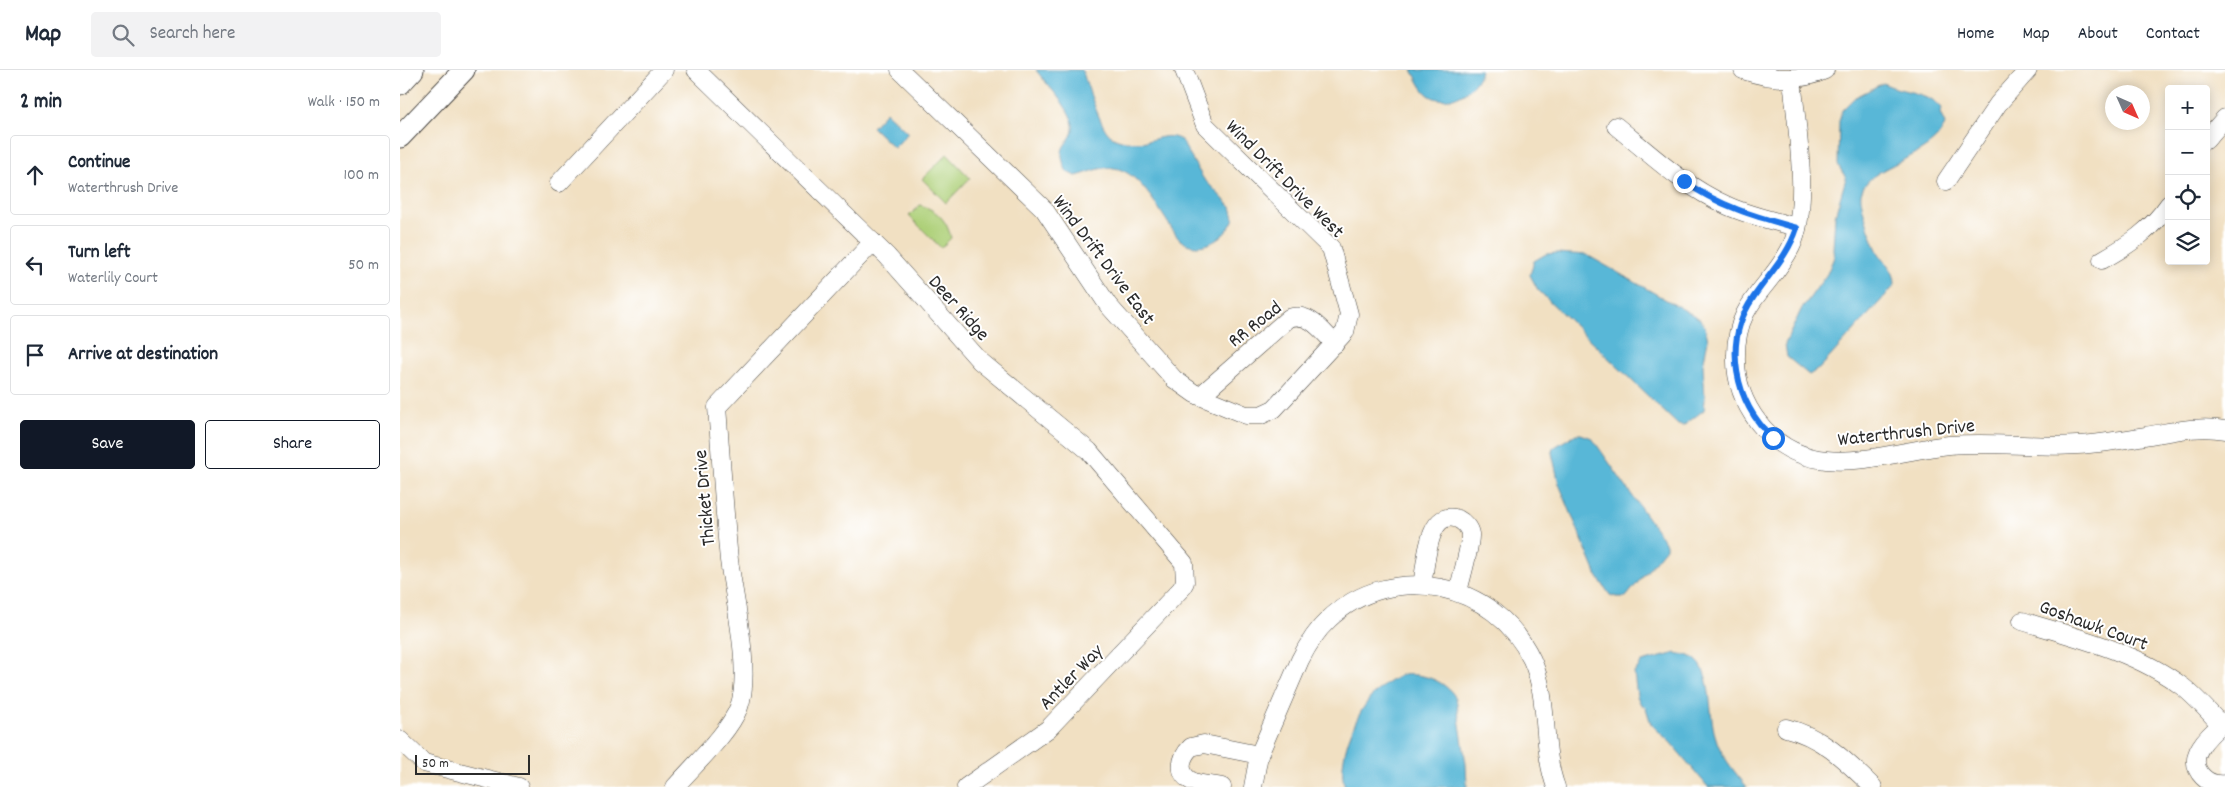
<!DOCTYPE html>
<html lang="en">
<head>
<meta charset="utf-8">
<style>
	:root { --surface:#fff; --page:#f2f2f3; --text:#1f2937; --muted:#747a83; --line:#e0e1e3; --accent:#111827 }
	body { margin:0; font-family:Dekko,sans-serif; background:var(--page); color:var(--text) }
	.controls { position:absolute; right:15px; top:15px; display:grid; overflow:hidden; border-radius:5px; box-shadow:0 2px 12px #0003 }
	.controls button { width:45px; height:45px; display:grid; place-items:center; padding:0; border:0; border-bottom:1px solid var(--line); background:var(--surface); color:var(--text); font:25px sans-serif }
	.compass { position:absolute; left:1705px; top:15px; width:45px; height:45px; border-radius:50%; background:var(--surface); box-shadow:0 2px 12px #0003; rotate:135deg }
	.scale { position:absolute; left:15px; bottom:12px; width:115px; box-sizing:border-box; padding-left:5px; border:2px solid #2b2b2b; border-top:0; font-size:14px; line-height:18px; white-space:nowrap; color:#2b2b2b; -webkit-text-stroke:4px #fff; paint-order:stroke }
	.stop { position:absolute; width:15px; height:15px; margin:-11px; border:4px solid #1a73e8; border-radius:50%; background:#fff }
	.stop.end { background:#1a73e8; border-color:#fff; box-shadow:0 1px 5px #0008 }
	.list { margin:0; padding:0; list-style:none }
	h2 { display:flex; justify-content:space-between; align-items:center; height:65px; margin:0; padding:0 20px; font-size:21px }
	h2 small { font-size:16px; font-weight:400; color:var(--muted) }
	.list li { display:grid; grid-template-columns:32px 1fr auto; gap:15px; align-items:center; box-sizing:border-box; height:80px; margin:0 10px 10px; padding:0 10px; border:1px solid var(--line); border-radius:5px }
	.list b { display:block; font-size:19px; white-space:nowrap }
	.list p { margin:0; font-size:16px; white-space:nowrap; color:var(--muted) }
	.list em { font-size:16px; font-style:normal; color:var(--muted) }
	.actions { display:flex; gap:10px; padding:15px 20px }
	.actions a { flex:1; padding:11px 0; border:1px solid var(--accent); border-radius:5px; text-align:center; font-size:18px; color:var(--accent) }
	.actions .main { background:var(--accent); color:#fff }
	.icon { flex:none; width:28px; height:28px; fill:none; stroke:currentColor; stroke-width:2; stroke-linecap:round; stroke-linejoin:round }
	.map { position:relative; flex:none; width:1825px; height:717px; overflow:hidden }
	header { display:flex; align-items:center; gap:30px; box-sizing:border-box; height:70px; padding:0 25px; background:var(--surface); border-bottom:1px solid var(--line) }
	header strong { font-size:24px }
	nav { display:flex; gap:28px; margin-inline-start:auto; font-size:18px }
	.search { width:350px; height:45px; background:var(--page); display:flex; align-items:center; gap:12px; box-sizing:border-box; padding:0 18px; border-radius:5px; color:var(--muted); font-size:19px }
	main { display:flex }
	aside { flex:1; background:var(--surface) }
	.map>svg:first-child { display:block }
	.green { fill:#aed079; stroke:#6c7e52 }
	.water { fill:#58b7d7; stroke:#427181 }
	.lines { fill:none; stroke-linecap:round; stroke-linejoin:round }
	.minor-casing { stroke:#494642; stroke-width:19 }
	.major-casing { stroke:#494642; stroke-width:23 }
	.minor { stroke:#fff; stroke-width:18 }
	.major { stroke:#fff; stroke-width:21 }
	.route { stroke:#1a73e8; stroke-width:6 }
	.labels { text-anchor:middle; stroke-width:4; stroke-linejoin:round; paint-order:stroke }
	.street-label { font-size:20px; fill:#2b2b2b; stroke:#fff }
</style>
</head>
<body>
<header>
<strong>Map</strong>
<div class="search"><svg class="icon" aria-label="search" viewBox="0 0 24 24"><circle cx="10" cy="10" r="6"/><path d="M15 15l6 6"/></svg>Search here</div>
<nav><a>Home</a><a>Map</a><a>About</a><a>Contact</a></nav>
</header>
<main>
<aside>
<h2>2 min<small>Walk · 150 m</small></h2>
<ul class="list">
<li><svg class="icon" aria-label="ahead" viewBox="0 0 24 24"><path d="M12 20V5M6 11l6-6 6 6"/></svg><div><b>Continue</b><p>Waterthrush Drive</p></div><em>100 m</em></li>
<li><svg class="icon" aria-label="left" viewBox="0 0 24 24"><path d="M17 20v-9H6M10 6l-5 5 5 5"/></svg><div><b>Turn left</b><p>Waterlily Court</p></div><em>50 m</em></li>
<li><svg class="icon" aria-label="arrive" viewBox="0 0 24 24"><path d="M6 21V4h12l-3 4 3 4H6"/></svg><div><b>Arrive at destination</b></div></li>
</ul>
<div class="actions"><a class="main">Save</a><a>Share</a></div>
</aside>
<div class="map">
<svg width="1825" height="717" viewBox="0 0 1825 717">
	<rect width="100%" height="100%" fill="#fff"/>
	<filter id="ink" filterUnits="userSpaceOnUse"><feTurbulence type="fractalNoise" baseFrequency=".02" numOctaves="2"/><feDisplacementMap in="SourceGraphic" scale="10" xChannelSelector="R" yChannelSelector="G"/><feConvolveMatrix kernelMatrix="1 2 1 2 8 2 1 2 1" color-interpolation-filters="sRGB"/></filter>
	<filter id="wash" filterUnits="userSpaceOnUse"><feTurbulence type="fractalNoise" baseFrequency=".0096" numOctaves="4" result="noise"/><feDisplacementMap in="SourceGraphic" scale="20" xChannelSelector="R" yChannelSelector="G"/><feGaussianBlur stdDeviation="1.12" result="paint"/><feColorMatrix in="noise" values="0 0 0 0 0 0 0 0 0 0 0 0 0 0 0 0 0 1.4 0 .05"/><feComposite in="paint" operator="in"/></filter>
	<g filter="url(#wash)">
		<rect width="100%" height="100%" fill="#f1e0c2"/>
		<g class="green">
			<path d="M547,84l23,24 -24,25 -24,-24z"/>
			<path d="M520,135c17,5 27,15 31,33l-10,10 -32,-32z"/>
		</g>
		<g class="water">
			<path d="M636,0h46c5,14 18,56 27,64 9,8 27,9 38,7 13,-3 22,-8 34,-1l22,38 28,29 3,11c-7,21 -36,38 -55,21 -16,-21 -38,-68 -65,-71 -13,-2 -25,5 -38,8l-9,-4c-15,-31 8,-27 6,-47 -2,-17 -27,-41 -37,-55z"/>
			<path d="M1012,0h69c-4,20 -32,37 -51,26 -9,-6 -13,-18 -18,-26z"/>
			<path d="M1483,13c19,10 45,8 59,25l-2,5 5,11c-12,36 -76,39 -84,69 -2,10 13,54 19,62 8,11 15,16 15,30l-75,83 -11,7 -22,-18 -2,-13 16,-34 26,-36 7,-17 -1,-8 2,-33 11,-38 -8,-13 1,-44 3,-11 12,-12z"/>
			<path d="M486,42l22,21 -14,15 -22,-21z"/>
			<path d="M1157,183l30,2 113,64 5,8 3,13 -5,25 2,33 -1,12 -21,16 -5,-1 -140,-135 -8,-15 4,-14 12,-7z"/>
			<path d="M1176,364h5l11,4 74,106v4l-40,49h-10l-6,-2 -13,-19 -38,-92 -7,-31 1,-5z"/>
			<path d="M1276,583c8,2 15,2 21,8 15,13 12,55 18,74 5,20 19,36 32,52h-39l-37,-44 -20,-19 -5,-16 -6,-5 -3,-7 -3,-23 8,-11z"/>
			<path d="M1001,605c20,-2 43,4 55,23l10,66 1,23h-122c-9,-25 10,-72 27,-91 8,-9 18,-15 29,-21z"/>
		</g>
	</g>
	<g filter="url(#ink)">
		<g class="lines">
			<defs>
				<g id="minor">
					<path d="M296,0l191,186 93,105 109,90 95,112 1,19 -4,7 -133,140 -82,58"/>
					<path d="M500,0l144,139 64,96 66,74 21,15 51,21h15l13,-6 71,-77 4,-18 -18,-66 -126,-123 -21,-55"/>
					<path d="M1343,0c26,9 56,12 82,0"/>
					<path d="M1392,8c4,47 19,127 -1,169 -20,41 -55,54 -55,108 -1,24 7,47 22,67 50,65 125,30 191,23 43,-4 86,3 128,0 23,-1 45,-5 68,-9 26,-4 53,-11 80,-6"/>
					<path d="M1216,56c35,29 69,61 112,80 22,10 46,15 69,21"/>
					<path d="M1806,70l19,-22"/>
					<path d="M1546,111l52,-77 30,-34"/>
					<path d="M159,113l105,-113"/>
					<path d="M1702,190c27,-15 49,-30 67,-56"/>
					<path d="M800,326l89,-78c20,-7 33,13 46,26"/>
					<path d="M1022,515c4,-18 5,-78 36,-66 6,3 11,9 12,15 1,12 -9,44 -12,58"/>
					<path d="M1622,551c54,16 115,31 161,66 14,11 26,25 38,38"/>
					<path d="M1825,651c-15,13 -42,36 -22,56 6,6 14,8 22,7"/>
					<path d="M1386,658c37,9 60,33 87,59"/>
					<path d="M0,670l24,23 95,24"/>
					<path d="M275,717c19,-22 54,-54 64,-80 13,-35 -5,-108 -10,-147 -5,-51 -8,-102 -12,-153l156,-165"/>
					<path d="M822,717c-9,-2 -19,-2 -28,-5 -18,-7 -14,-24 -3,-35l13,-3 55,11"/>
					<path d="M853,717l6,-32 41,-95c7,-14 16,-29 28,-40 63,-61 168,-38 204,40 18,40 9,87 24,127"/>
				</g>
				<g id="major">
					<path d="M0,14l13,-14"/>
					<path d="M0,67l64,-67"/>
				</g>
			</defs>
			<use href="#minor" class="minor-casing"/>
			<use href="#major" class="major-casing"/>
			<use href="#minor" class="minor"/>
			<use href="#major" class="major"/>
		</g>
	</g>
	<g class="lines" filter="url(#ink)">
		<path class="route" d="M1284,111c34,25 73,36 113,47 -9,28 -28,46 -44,70 -31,45 -18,105 20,140"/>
	</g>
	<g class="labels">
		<g class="street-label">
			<text transform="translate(886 108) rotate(45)" y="7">Wind Drift Drive West</text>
			<text transform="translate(705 189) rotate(53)" y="7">Wind Drift Drive East</text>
			<text transform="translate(560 237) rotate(48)" y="7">Deer Ridge</text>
			<text transform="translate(854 253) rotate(-38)" y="7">RR Road</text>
			<text transform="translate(1506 361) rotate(-6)" y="7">Waterthrush Drive</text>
			<text transform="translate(303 428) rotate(-95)" y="7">Thicket Drive</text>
			<text transform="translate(1694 554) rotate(20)" y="7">Goshawk Court</text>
			<text transform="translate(670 606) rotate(-46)" y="7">Antler Way</text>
		</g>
	</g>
</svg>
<div class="controls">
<button>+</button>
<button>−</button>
<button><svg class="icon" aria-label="locate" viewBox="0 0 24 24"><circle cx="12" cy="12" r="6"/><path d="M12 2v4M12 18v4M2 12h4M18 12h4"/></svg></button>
<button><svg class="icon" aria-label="layers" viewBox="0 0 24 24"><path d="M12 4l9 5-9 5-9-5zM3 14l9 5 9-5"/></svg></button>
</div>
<svg class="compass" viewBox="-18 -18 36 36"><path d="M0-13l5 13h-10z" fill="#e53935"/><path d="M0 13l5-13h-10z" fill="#747a83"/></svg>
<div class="scale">50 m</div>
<div class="stop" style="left:1373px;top:368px"></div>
<div class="stop end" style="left:1284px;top:111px"></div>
</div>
</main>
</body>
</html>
